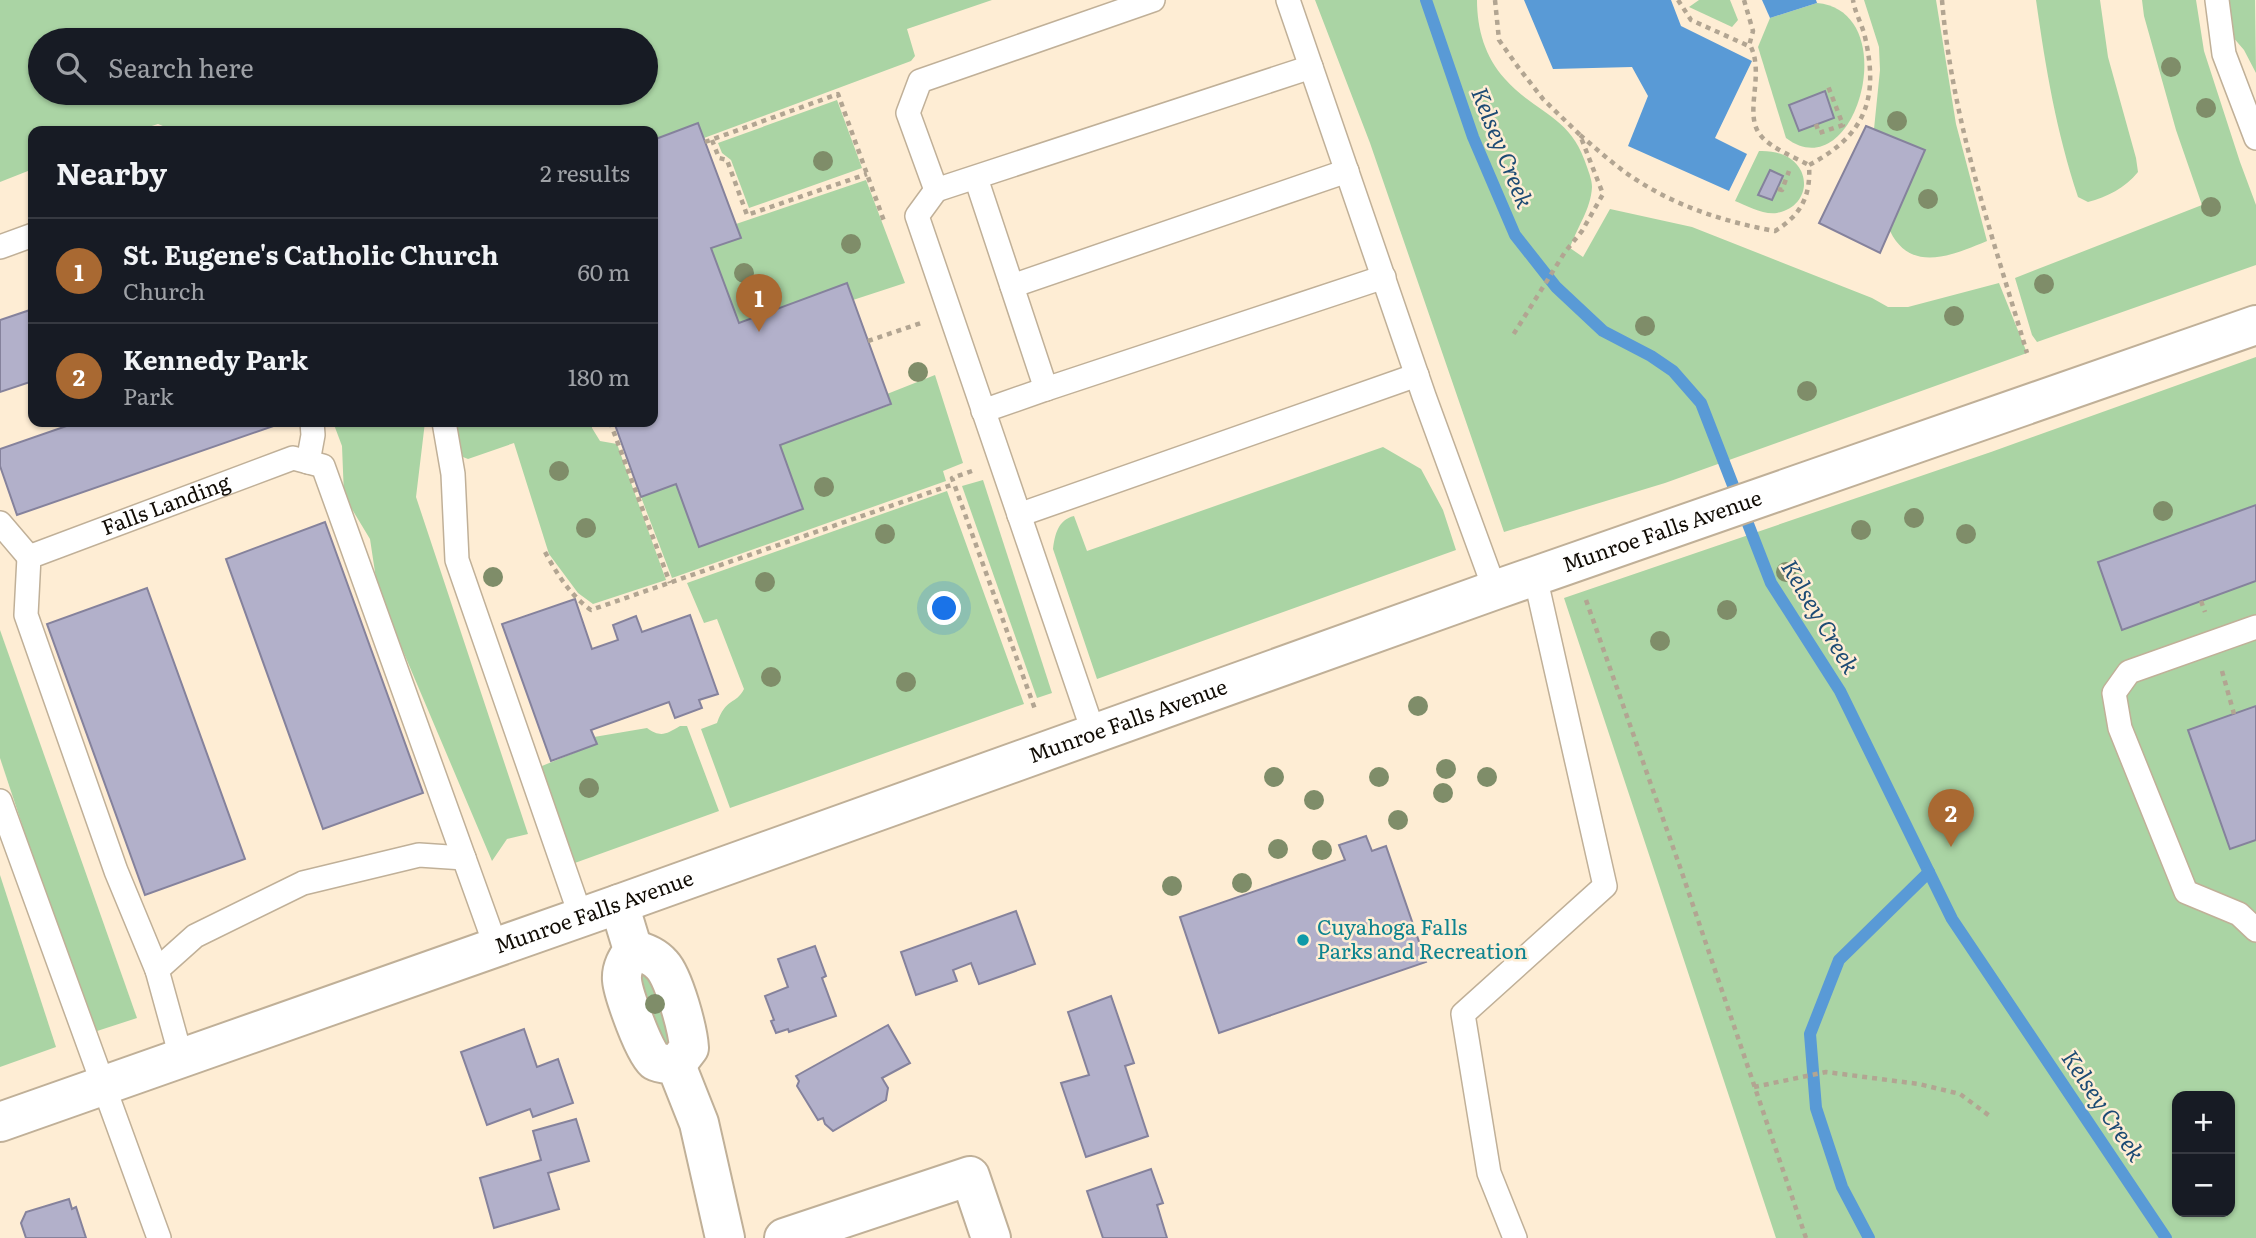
<!DOCTYPE html>
<html lang="en">
<head>
<meta charset="utf-8">
<style>
	:root { --surface:#171b24; --page:#242831; --text:#f1f3f6; --muted:#9ea1a6; --line:#363941; --accent:#a96932 }
	body { margin:0; font-family:Literata,serif; background:var(--page); color:var(--text) }
	.controls { position:absolute; right:21px; bottom:21px; display:grid; overflow:hidden; border-radius:14px; box-shadow:0 2px 5px #0004 }
	.controls button { width:63px; height:63px; display:grid; place-items:center; padding:0; border:0; border-bottom:2px solid var(--line); background:var(--surface); color:var(--text); font:35px sans-serif }
	.you { position:absolute; left:945px; top:609px; width:24px; height:24px; margin:-18px; border:5px solid #fff; border-radius:50%; background:#1a73e8; box-shadow:0 0 0 10px #1a73e833 }
	.badge { display:grid; place-items:center; width:46px; height:46px; border-radius:50%; background:var(--accent); color:#fff; font-size:23px; font-weight:700 }
	.pin { position:absolute; translate:-50% -58px; filter:drop-shadow(0 2px 4px #0008) }
	.pin::after { content:''; position:absolute; top:37px; width:24px; height:21px; background:inherit; clip-path:polygon(0 0,100% 0,50% 100%) }
	.list { margin:0; padding:0; list-style:none }
	h2 { display:flex; justify-content:space-between; align-items:center; height:91px; margin:0; padding:0 28px; font-size:30px }
	h2 small { font-size:23px; font-weight:400; color:var(--muted) }
	.list li { display:grid; grid-template-columns:46px 1fr auto; gap:21px; align-items:center; box-sizing:border-box; height:105px; padding:0 28px; border-top:2px solid var(--line) }
	.list b { display:block; font-size:26px; white-space:nowrap }
	.list p { margin:0; font-size:23px; white-space:nowrap; color:var(--muted) }
	.list em { font-size:23px; font-style:normal; color:var(--muted) }
	.icon { flex:none; width:38px; height:38px; fill:none; stroke:currentColor; stroke-width:2; stroke-linecap:round; stroke-linejoin:round }
	.map { position:relative; flex:none; width:2256px; height:1238px; overflow:hidden }
	.search { position:absolute; background:var(--surface); box-shadow:0 2px 5px #0004; left:28px; top:28px; width:630px; height:77px; display:flex; align-items:center; gap:18px; box-sizing:border-box; padding:0 24px; border-radius:38px; color:var(--muted); font-size:26px }
	.panel { position:absolute; background:var(--surface); box-shadow:0 2px 5px #0004; left:28px; top:126px; width:630px; height:301px; border-radius:14px }
	.map>svg:first-child { display:block }
	.green { fill:#aad4a4; fill-rule:evenodd }
	.water { fill:#599ad6 }
	.lines { fill:none; stroke-linecap:round; stroke-linejoin:round }
	.stream { stroke:#599ad6; stroke-width:12 }
	.building { fill:#b2b0ca; stroke:#85829c; stroke-width:2 }
	.service-casing { stroke:#c0b098; stroke-width:26 }
	.minor-casing { stroke:#c0b098; stroke-width:42 }
	.tertiary-casing { stroke:#c0b098; stroke-width:42 }
	.path { stroke:#b2a592; stroke-width:4.5; stroke-dasharray:5 5; stroke-linecap:butt }
	.service { stroke:#fff; stroke-width:23 }
	.minor { stroke:#fff; stroke-width:38 }
	.tertiary { stroke:#fff; stroke-width:38 }
	.tree { fill:#7f8d69 }
	.culture-dot { fill:#0f9aa8; stroke:#feedd4; stroke-width:2.5 }
	.labels { text-anchor:middle; stroke-width:5; stroke-linejoin:round; paint-order:stroke }
	.street-label { font-size:21px; fill:#110c05; stroke:#feedd4 }
	.culture-label { font-size:21px; fill:#0d838f; stroke:#feedd4; text-anchor:start }
	.water-label { font-size:23px; font-style:italic; fill:#1d4b74; stroke:#feedd4 }
</style>
</head>
<body>
<div class="map">
<svg width="2256" height="1238" viewBox="0 0 2256 1238">
	<rect width="100%" height="100%" fill="#feedd4"/>
	<g class="green">
		<path d="M0,0h992l-85,29 8,27 -4,5 -207,77 -6,-14 -45,16v-9h-478l-17,-7 -22,7h-103v38l-33,13zM40,40h606v53h-606z"/>
		<path d="M1315,0h162c0,29 8,57 28,79 31,35 66,36 82,88 2,6 5,13 5,20 -1,22 -15,40 -22,61l13,9 27,-48 82,18 180,71 16,9h20l91,-24 28,70 -362,130 -161,49 -134,-389z"/>
		<path d="M1699,0h31l8,20 -6,7 -43,-20z"/>
		<path d="M1864,0h72l20,124 31,117c-34,14 -76,33 -97,-10l35,-81 -51,-21 6,-59 -1,-23z"/>
		<path d="M2036,0h64l8,57 28,101 2,14c-13,16 -31,25 -50,30l-10,-5c-22,-67 -32,-127 -42,-197z"/>
		<path d="M2142,0h54l8,51 36,111 16,43v60l-219,77 -5,-7 -17,-57 187,-73 -26,-75 -32,-114z"/>
		<path d="M2223,0h32l1,73 -12,-23 -12,-14z"/>
		<path d="M1817,3c88,8 39,188 -31,135l-28,-91 12,-29z"/>
		<path d="M837,100l25,68 -113,40 -18,-48 -9,-7 -4,-10z"/>
		<path d="M1759,151c55,-2 58,55 18,62 -14,2 -30,-7 -42,-12z"/>
		<path d="M866,180l39,103 -52,17 -7,-16 -107,39 -28,-75 29,-10 -4,-14z"/>
		<path d="M2256,357v881h-480l-212,-640 427,-146zM2177,1096h53v116h-53z"/>
		<path d="M935,375l28,88 -20,8 3,10 -274,97 -31,-81 35,-13 23,63 104,-38 -23,-64 110,-40 -3,-11z"/>
		<path d="M333,422h92l-9,75 112,337 -21,5 -15,22 -114,-269 -8,-53 -26,-43 -2,-50z"/>
		<path d="M452,422h140v6l8,13 17,3 49,136 -73,24 -15,-11 -29,-39 -35,-111 -46,16 -5,-2z"/>
		<path d="M1383,447l38,22 22,41 13,40 -359,129 -44,-130c2,-15 5,-29 21,-33l13,35z"/>
		<path d="M983,480l69,213 -15,5 -75,-212z"/>
		<path d="M947,491l77,213 -294,104 -29,-79 16,-6c9,-26 19,-18 27,-34l-27,-70 -13,4 -17,-40z"/>
		<path d="M0,630l137,388 -46,15 -91,-275z"/>
		<path d="M680,726h7l32,85 -147,53 -35,-96 59,-24 -2,-7 53,-9c14,10 19,6 33,-2z"/>
		<path d="M0,875l56,172 -56,20z"/>
		<path d="M647,962l24,81 -9,2 -27,-80z"/>
	</g>
	<g class="water">
		<path d="M1524,0h147l10,26 71,35 -37,77 32,16 -18,37 -101,-45 20,-50 -16,-29 -79,2z"/>
		<path d="M1762,0h54l1,3 -47,15z"/>
	</g>
	<g class="lines">
		<g class="stream">
			<path d="M1426,0l47,137 42,98 41,52 47,44 48,25 22,15 28,32 70,180 69,108 112,228 214,319"/>
			<path d="M1869,1238l-27,-51 -26,-79 -6,-74 29,-74 90,-88"/>
		</g>
	</g>
	<g class="building">
		<path d="M1825,91l9,27 -35,13 -10,-26z"/>
		<path d="M698,123l43,115 -30,10 28,75 108,-40 44,121 -111,41 23,64 -104,38 -23,-63 -35,13 -27,-75h39v-282z"/>
		<path d="M1866,126l59,24 -45,103 -61,-30z"/>
		<path d="M1770,170l13,6 -11,24 -14,-5z"/>
		<path d="M33,309v72l-33,11v-72z"/>
		<path d="M78,422h207l-268,93 -17,-49v-17z"/>
		<path d="M2256,505v76l-134,49 -24,-68z"/>
		<path d="M325,522l98,271 -100,36 -97,-270z"/>
		<path d="M147,588l98,271 -100,36 -98,-271z"/>
		<path d="M575,599l17,50 26,-9 -5,-15 23,-9 6,16 48,-17 28,79 -19,6 3,8 -27,10 -6,-16 -78,28 6,14 -46,17 -49,-137z"/>
		<path d="M2256,706v134l-26,9 -42,-119z"/>
		<path d="M1366,836l6,15 14,-5 40,116 -207,71 -39,-116 165,-57 -6,-15z"/>
		<path d="M1016,911l19,53 -56,20 -8,-21 -18,7 4,11 -41,14 -15,-43z"/>
		<path d="M815,946l11,30 -4,2 14,38 -47,16 -1,-3 -12,4 -5,-12 3,-1 -9,-24 23,-9 -10,-28z"/>
		<path d="M1111,996l23,67 -9,3 23,70 -62,21 -25,-74 28,-8 -21,-63z"/>
		<path d="M888,1025l22,38 -28,15 6,10 -2,12 -53,31 -8,-7 -2,-6 -5,2 -21,-34 2,-5 -3,-5z"/>
		<path d="M524,1029l13,38 21,-8 15,44 -40,14 -3,-8 -43,16 -26,-73z"/>
		<path d="M576,1119l13,42 -41,12 11,36 -65,19 -14,-50 61,-18 -8,-29z"/>
		<path d="M1151,1169l12,34 -6,2 10,33h-64l-16,-47z"/>
		<path d="M69,1199l3,10 4,-2 10,31h-60l-5,-15 5,-11z"/>
	</g>
	<g class="lines">
		<defs>
			<g id="service">
				<path d="M1288,0l136,396 71,194"/>
				<path d="M2217,0l7,54 32,84"/>
				<path d="M976,178l70,211 338,-112"/>
				<path d="M936,190l375,-123"/>
				<path d="M0,247l33,-12"/>
				<path d="M1012,286l335,-115"/>
				<path d="M983,411l63,-22"/>
				<path d="M444,422l9,52 4,86 124,357"/>
				<path d="M308,462l5,-27 -1,-13"/>
				<path d="M1019,515l398,-140"/>
				<path d="M0,523l29,34"/>
				<path d="M2256,627l-127,45 -15,21 6,35 66,164 53,22 17,16"/>
				<path d="M1094,734l-177,-518 19,-26 -28,-77 12,-32 233,-81"/>
				<path d="M0,801l159,437"/>
				<path id="s1" d="M157,970l-41,-99 -90,-256 3,-58 264,-99 30,8 141,392"/>
				<path d="M181,1057l-24,-87 38,-34 108,-53 116,-28 45,3 32,89"/>
				<path d="M1515,1238l-26,-65 -26,-159 142,-128 -70,-310"/>
			</g>
			<g id="minor">
				<path d="M619,904l14,46c-6,9 -12,18 -11,30 1,13 23,75 33,81 5,3 15,3 21,4l23,58 26,115"/>
				<path d="M633,950c11,2 21,6 29,15 12,13 26,65 27,83l-13,17"/>
				<path d="M784,1238l186,-62 21,62"/>
			</g>
			<g id="tertiary">
				<path id="s2" d="M0,1122l619,-218 876,-314 761,-265"/>
			</g>
		</defs>
		<use href="#service" class="service-casing"/>
		<use href="#minor" class="minor-casing"/>
		<use href="#tertiary" class="tertiary-casing"/>
		<g class="path">
			<path d="M1495,0l4,40 19,27 25,32 37,36 23,59 -21,37 -17,21 -52,83"/>
			<path d="M1678,0l13,20 60,27c14,30 -9,69 11,90 11,12 32,20 47,28"/>
			<path d="M1744,0l9,31 -4,15"/>
			<path d="M1942,0c10,121 51,238 85,353"/>
			<path d="M1816,124l3,9 24,-8 -15,-39"/>
			<path d="M1580,135c18,15 35,31 55,44 43,28 90,43 140,52 26,-16 36,-35 34,-66 57,-30 70,-67 56,-128 -3,-13 -10,-24 -12,-37"/>
			<path d="M712,140l7,18 8,2 20,55 120,-41"/>
			<path d="M705,142l133,-48 46,127"/>
			<path d="M1778,189l4,1 7,-19"/>
			<path d="M868,341l53,-18"/>
			<path d="M610,422l60,161"/>
			<path d="M972,471l-20,7 84,234"/>
			<path d="M545,552c12,22 25,43 46,58l363,-126"/>
			<path d="M1586,600l94,267 126,371"/>
			<path d="M2201,601l4,11"/>
			<path d="M2222,671l12,43"/>
			<path d="M1754,1087l72,-15 93,12 41,10 31,23"/>
		</g>
		<use href="#service" class="service"/>
		<use href="#minor" class="minor"/>
		<use href="#tertiary" class="tertiary"/>
	</g>
	<g class="tree">
		<circle cx="2171" cy="67" r="10"/>
		<circle cx="2206" cy="108" r="10"/>
		<circle cx="1897" cy="121" r="10"/>
		<circle cx="823" cy="161" r="10"/>
		<circle cx="1928" cy="199" r="10"/>
		<circle cx="2211" cy="207" r="10"/>
		<circle cx="851" cy="244" r="10"/>
		<circle cx="744" cy="273" r="10"/>
		<circle cx="2044" cy="284" r="10"/>
		<circle cx="1954" cy="316" r="10"/>
		<circle cx="1645" cy="326" r="10"/>
		<circle cx="918" cy="372" r="10"/>
		<circle cx="1807" cy="391" r="10"/>
		<circle cx="559" cy="471" r="10"/>
		<circle cx="824" cy="487" r="10"/>
		<circle cx="2163" cy="511" r="10"/>
		<circle cx="1914" cy="518" r="10"/>
		<circle cx="586" cy="528" r="10"/>
		<circle cx="1861" cy="530" r="10"/>
		<circle cx="885" cy="534" r="10"/>
		<circle cx="1966" cy="534" r="10"/>
		<circle cx="1786" cy="572" r="10"/>
		<circle cx="493" cy="577" r="10"/>
		<circle cx="765" cy="582" r="10"/>
		<circle cx="1727" cy="610" r="10"/>
		<circle cx="1660" cy="641" r="10"/>
		<circle cx="771" cy="677" r="10"/>
		<circle cx="906" cy="682" r="10"/>
		<circle cx="1418" cy="706" r="10"/>
		<circle cx="1446" cy="769" r="10"/>
		<circle cx="1274" cy="777" r="10"/>
		<circle cx="1379" cy="777" r="10"/>
		<circle cx="1487" cy="777" r="10"/>
		<circle cx="589" cy="788" r="10"/>
		<circle cx="1443" cy="793" r="10"/>
		<circle cx="1314" cy="800" r="10"/>
		<circle cx="1398" cy="820" r="10"/>
		<circle cx="1278" cy="849" r="10"/>
		<circle cx="1322" cy="850" r="10"/>
		<circle cx="1242" cy="883" r="10"/>
		<circle cx="1172" cy="886" r="10"/>
		<circle cx="655" cy="1004" r="10"/>
	</g>
	<circle class="culture-dot" cx="1303" cy="940" r="7"/>
	<g class="labels">
		<g class="street-label">
			<text dy="7" stroke="none"><textPath href="#s1" startOffset="583">Falls Landing</textPath></text>
			<text dy="7" stroke="none"><textPath href="#s2" startOffset="1764">Munroe Falls Avenue</textPath></text>
			<text dy="7" stroke="none"><textPath href="#s2" startOffset="1197">Munroe Falls Avenue</textPath></text>
			<text dy="7" stroke="none"><textPath href="#s2" startOffset="630">Munroe Falls Avenue</textPath></text>
		</g>
		<g class="culture-label">
			<text x="1317" y="935">Cuyahoga Falls<tspan x="1317" dy="24">Parks and Recreation</tspan></text>
		</g>
		<g class="water-label">
			<text transform="translate(1502 148) rotate(68)" y="8">Kelsey Creek</text>
			<text transform="translate(1820 617) rotate(59)" y="8">Kelsey Creek</text>
			<text transform="translate(2103 1106) rotate(56)" y="8">Kelsey Creek</text>
		</g>
	</g>
</svg>
<div class="controls">
<button>+</button>
<button>−</button>
</div>
<div class="you"></div>
<div class="pin badge" style="left:759px;top:332px">1</div>
<div class="pin badge" style="left:1951px;top:847px">2</div>
<div class="search"><svg class="icon" aria-label="search" viewBox="0 0 24 24"><circle cx="10" cy="10" r="6"/><path d="M15 15l6 6"/></svg>Search here</div>
<section class="panel">
<h2>Nearby<small>2 results</small></h2>
<ul class="list">
<li><span class="badge">1</span><div><b>St. Eugene's Catholic Church</b><p>Church</p></div><em>60 m</em></li>
<li><span class="badge">2</span><div><b>Kennedy Park</b><p>Park</p></div><em>180 m</em></li>
</ul>
</section>
</div>
</body>
</html>
